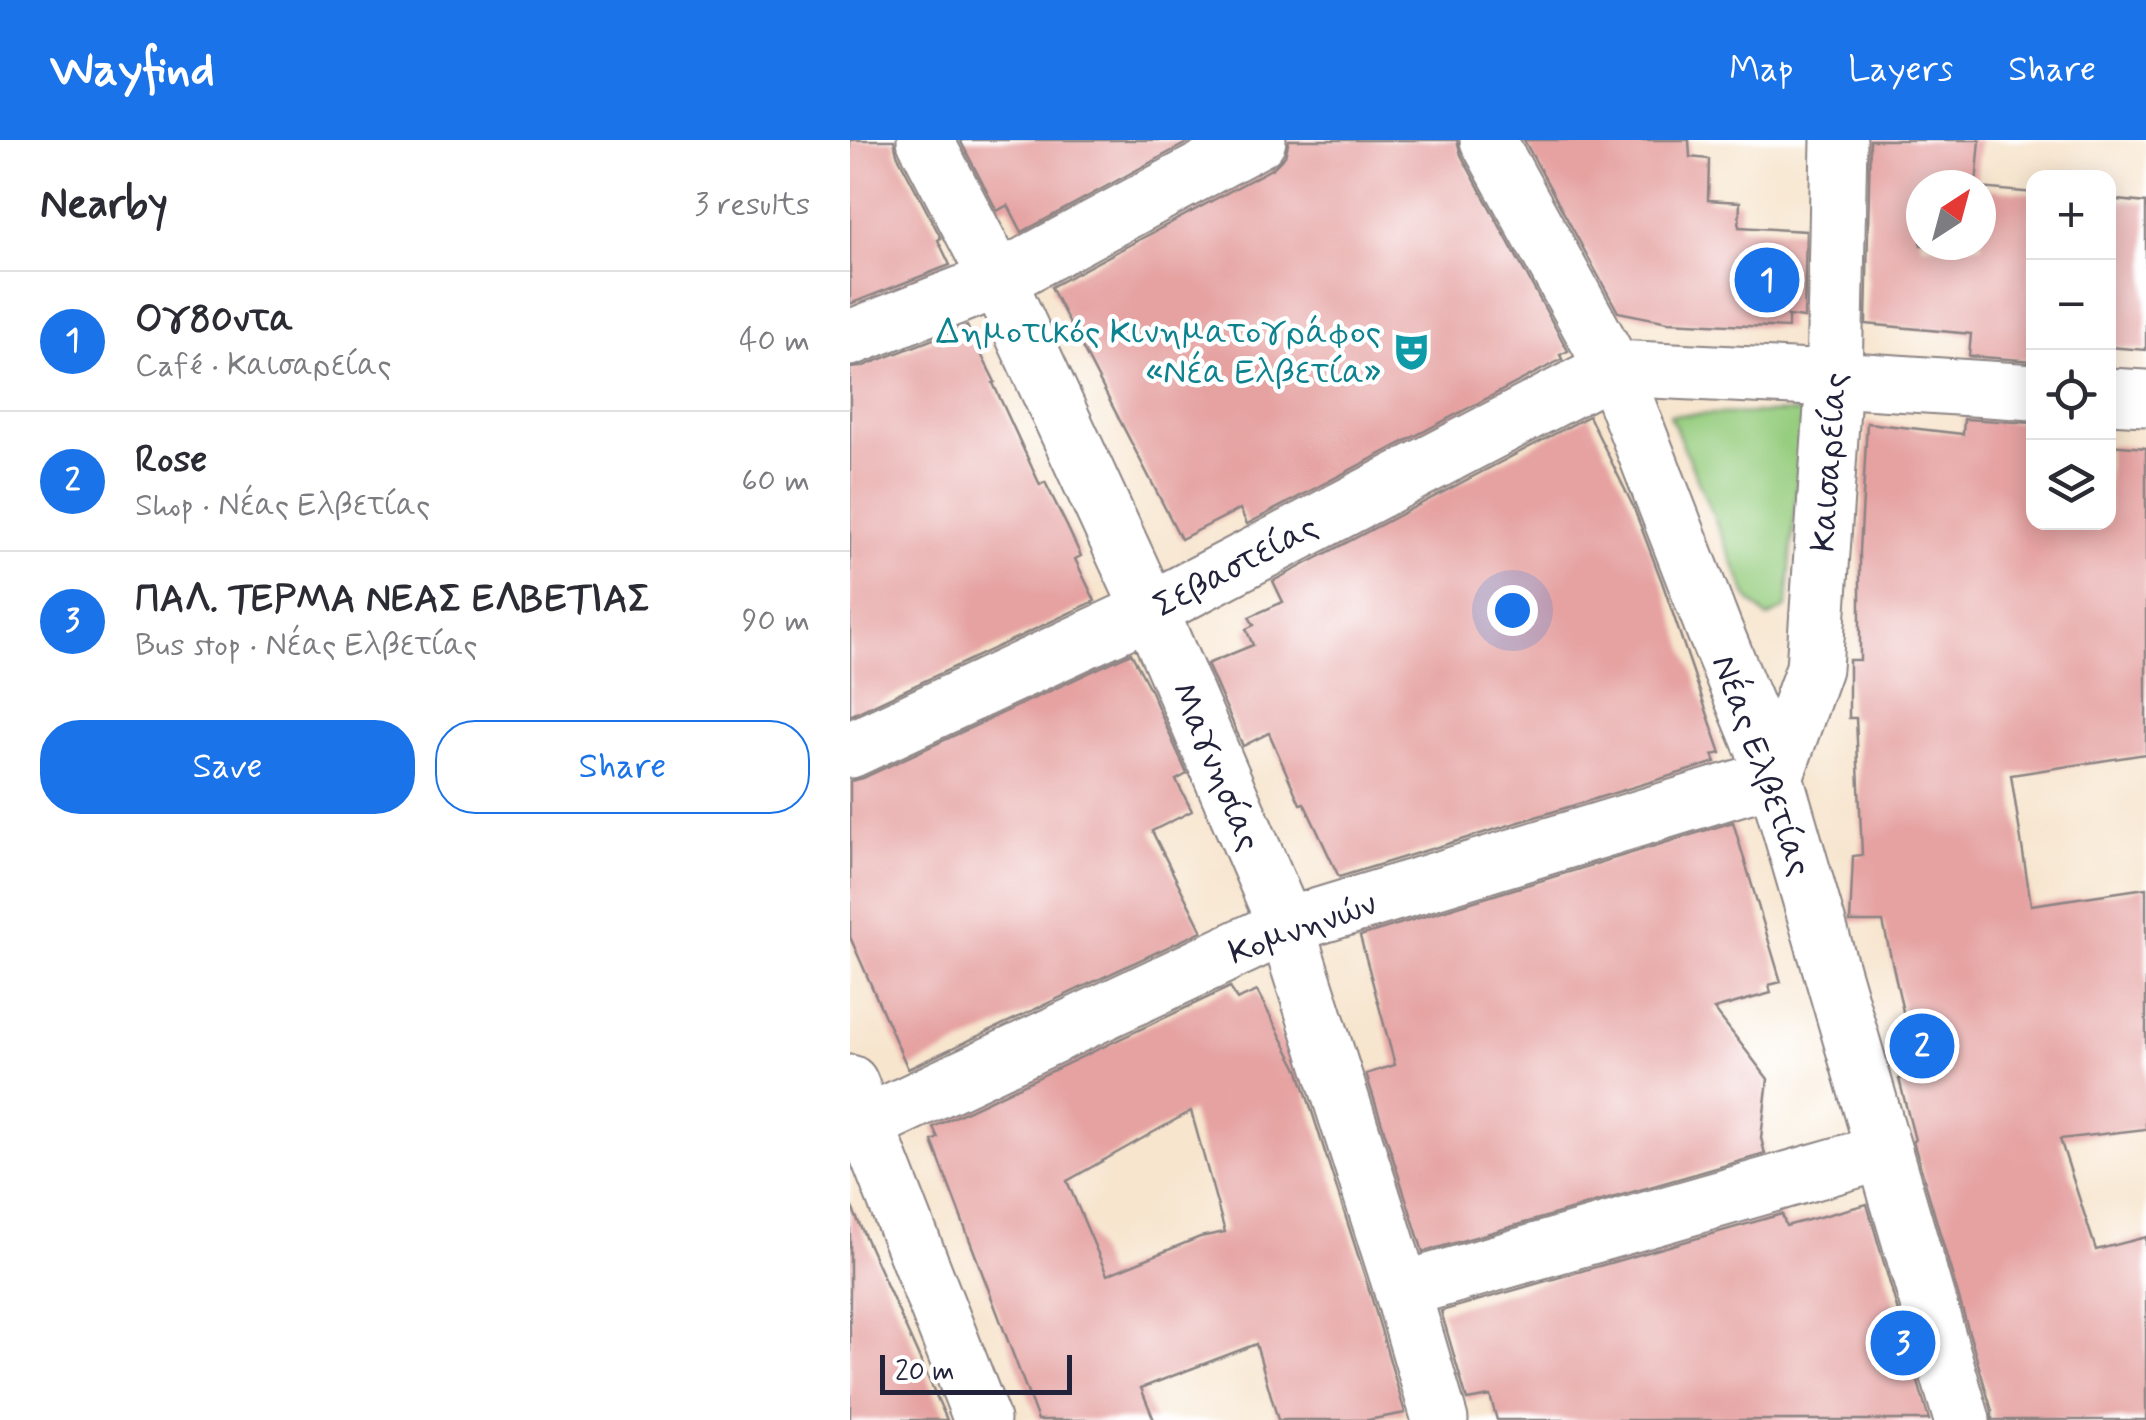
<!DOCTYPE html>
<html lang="en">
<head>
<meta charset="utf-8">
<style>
	:root { --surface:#fff; --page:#f2f2f3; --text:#2b2b33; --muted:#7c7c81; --line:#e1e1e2; --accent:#1a73e8 }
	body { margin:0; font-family:Mynerve,sans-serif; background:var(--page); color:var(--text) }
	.controls { position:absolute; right:30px; top:30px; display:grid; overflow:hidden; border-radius:20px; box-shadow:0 5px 25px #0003 }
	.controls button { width:90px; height:90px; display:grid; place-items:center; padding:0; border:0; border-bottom:2px solid var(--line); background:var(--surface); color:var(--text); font:50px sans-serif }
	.compass { position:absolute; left:1056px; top:30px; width:90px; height:90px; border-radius:50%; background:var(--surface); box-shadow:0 5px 25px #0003; rotate:36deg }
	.scale { position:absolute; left:30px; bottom:25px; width:192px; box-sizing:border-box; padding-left:10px; border:5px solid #22223b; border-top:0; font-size:28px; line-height:35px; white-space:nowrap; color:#22223b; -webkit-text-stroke:8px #fff; paint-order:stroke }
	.you { position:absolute; left:662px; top:470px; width:35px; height:35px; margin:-25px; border:8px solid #fff; border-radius:50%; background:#1a73e8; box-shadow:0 0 0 15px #1a73e833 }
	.badge { display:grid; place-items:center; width:65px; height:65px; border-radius:50%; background:var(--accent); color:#fff; font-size:32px; font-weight:700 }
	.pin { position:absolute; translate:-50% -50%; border:5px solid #fff; box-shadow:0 2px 10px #0006 }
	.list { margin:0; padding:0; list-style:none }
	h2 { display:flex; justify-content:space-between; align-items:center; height:130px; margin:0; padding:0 40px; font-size:42px }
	h2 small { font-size:32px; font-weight:400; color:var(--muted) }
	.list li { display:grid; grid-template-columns:65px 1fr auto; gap:30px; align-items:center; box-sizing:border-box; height:140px; padding:0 40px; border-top:2px solid var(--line) }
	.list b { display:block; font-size:38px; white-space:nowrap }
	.list p { margin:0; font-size:32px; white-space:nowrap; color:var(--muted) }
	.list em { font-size:32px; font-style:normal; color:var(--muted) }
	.actions { display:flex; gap:20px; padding:30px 40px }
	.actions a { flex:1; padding:22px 0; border:2px solid var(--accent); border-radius:40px; text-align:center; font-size:35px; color:var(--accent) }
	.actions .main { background:var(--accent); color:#fff }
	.icon { flex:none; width:55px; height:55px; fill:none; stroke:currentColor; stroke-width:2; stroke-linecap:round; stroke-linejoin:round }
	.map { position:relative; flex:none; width:1296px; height:1280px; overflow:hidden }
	header { display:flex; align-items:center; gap:60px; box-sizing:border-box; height:140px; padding:0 50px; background:var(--accent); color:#fff }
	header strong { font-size:48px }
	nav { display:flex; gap:55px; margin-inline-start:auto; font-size:35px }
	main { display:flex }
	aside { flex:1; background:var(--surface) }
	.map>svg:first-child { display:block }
	.green { fill:#96cd7f; stroke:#5c785d; stroke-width:2.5 }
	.building { fill:#e5a2a1; fill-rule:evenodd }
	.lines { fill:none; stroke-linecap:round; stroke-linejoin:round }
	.pedestrian-casing { stroke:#8c8484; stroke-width:59 }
	.minor-casing { stroke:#8c8484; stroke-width:59 }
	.tertiary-casing { stroke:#8c8484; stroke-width:59 }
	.pedestrian { stroke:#fff; stroke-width:55 }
	.minor { stroke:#fff; stroke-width:55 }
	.tertiary { stroke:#fff; stroke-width:55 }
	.labels { text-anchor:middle; stroke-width:9; stroke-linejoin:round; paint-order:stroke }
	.culture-label { font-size:35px; fill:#0d838f; stroke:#fff; text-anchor:end }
	.street-label { font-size:35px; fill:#22223b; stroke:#fff }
</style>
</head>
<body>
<header>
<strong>Wayfind</strong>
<nav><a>Map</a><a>Layers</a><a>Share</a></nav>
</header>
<main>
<aside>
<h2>Nearby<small>3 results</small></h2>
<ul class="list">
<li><span class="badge">1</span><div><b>Ογ80ντα</b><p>Café · Καισαρείας</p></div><em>40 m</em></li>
<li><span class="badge">2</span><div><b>Rose</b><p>Shop · Νέας Ελβετίας</p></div><em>60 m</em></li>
<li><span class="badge">3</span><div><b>ΠΑΛ. ΤΕΡΜΑ ΝΕΑΣ ΕΛΒΕΤΙΑΣ</b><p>Bus stop · Νέας Ελβετίας</p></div><em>90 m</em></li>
</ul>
<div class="actions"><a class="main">Save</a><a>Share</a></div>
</aside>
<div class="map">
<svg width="1296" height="1280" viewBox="0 0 1296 1280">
	<rect width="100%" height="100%" fill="#fff"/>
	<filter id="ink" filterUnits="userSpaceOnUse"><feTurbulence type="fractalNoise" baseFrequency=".01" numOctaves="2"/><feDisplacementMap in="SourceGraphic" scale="20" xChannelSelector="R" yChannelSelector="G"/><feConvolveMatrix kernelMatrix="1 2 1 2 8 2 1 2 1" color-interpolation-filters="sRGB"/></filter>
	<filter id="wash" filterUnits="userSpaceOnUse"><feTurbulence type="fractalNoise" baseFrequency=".0048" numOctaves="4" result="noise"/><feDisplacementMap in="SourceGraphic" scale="40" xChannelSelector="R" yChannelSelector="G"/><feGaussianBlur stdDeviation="2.25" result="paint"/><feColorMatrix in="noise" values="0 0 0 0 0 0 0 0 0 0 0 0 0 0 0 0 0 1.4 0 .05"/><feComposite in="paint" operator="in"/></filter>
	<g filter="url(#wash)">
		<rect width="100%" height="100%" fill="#f7e5ce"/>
		<path class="green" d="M953,272l-16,195 -19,11 -19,-18 -79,-185z"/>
		<g id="blocks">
			<g class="building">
				<path d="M0,0h44l3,14 44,84 -3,2 12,25 -100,39z"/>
				<path d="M110,0h232l-170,92 -14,-27 -11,6z"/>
				<path d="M439,0h168l4,15 107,196 -8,4 2,4 -315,165 -7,-15 -59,30 -130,-252 222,-119 12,-12z"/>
				<path d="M674,0h165l1,17 19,2 -1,41 32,2 -1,25 67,4 -2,87 -16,-2v12l-120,-6 -50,-10z"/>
				<path d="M1020,0h110l-4,45h-55v60h60v-57l53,5v168l-65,-5 2,-22 -105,-10z"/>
				<path d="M1258,59l38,4v147l-38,-3z"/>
				<path d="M117,186l28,56 -2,1 47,102 5,-3 22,44 14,30 -6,3 20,42 -245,115v-348l11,-1z"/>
				<path d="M739,276l44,90 29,76 59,171 -8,2 3,7 -377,115 -35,-74 -4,1 -31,-71 -26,13 -36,-82 46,-19 -7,-16 8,-4 -5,-8 34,-15 -10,-21z"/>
				<path d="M1114,279l70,4v99h74v-77l38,3v306l-135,21 20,130 115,-17v241l-86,10 36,111 50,-13v183h-154v-9l-79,-270 2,-1 -16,-61 18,-5 -34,-152h-33l3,-66 9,-1 -6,-137h-7v-58h11v-108l7,-129 96,11z"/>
				<path d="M281,513l19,36 37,85 -11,6 16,31 -40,20 50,100 -294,138 -58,-132v-156l13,-3z"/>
				<path d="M883,682l48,160 -12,3 2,8 -57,16 54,70 -7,59 4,16 -342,98 -57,-178 29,-9 -35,-129z"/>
				<path d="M380,847l7,13 20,-9 42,80 73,228 33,114 -37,7h-90l-22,-76 -115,44 13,32h-116l-106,-279 6,-3 -5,-11zM341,971l34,121 -25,5 -93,38 -40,-94z"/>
				<path d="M0,1063l97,217h-97z"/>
				<path d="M1017,1064l62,216h-432l-7,-24 -23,4 -26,-89 341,-97 4,12z"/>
			</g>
		</g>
	</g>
	<g filter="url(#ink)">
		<use href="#blocks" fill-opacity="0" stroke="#8c8484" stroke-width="2.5"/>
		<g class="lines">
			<defs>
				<g id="pedestrian">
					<path d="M300,470l463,-242 221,11"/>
					<path d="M552,1150l482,-138"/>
				</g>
				<g id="minor">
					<path d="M75,0l73,140 152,330 136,316 116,364 38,130"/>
					<path d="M0,198l148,-58 260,-140"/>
					<path d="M984,239l200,13"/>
					<path d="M1258,256l38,2"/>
					<path d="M0,610l300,-140"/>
					<path d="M0,943l132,337"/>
					<path d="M0,991l436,-205 489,-149"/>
				</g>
				<g id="tertiary">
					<path d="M638,0l125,228 101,261 61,148 187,643"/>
					<path d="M925,637l39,-109 20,-289 5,-239"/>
				</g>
			</defs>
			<use href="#pedestrian" class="pedestrian-casing"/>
			<use href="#minor" class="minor-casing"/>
			<use href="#tertiary" class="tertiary-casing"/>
			<use href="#pedestrian" class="pedestrian"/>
			<use href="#minor" class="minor"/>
			<use href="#tertiary" class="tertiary"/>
		</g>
	</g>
	<defs>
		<symbol id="theatre-bare" viewBox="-9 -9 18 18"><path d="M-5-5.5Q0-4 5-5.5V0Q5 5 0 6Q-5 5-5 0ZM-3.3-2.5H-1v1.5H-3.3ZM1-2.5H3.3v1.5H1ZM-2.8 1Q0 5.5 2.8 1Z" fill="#0f9aa8" stroke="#fff" stroke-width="2.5" paint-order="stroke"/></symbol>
	</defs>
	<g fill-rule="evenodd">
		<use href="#theatre-bare" x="534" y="184" width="55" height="55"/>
	</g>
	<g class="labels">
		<g class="culture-label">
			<text x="531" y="203">Δημοτικός Κινηματογράφος<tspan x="531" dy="40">«Νέα Ελβετία»</tspan></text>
		</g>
		<g class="street-label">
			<text transform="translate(978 322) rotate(-86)" y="12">Καισαρείας</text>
			<text transform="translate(385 425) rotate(-28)" y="12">Σεβαστείας</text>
			<text transform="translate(913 625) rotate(70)" y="12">Νέας Ελβετίας</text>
			<text transform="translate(367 626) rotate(67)" y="12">Μαγνησίας</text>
			<text transform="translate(452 787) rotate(-20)" y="12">Κομνηνών</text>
		</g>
	</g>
</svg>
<div class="controls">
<button>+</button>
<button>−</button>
<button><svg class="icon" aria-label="locate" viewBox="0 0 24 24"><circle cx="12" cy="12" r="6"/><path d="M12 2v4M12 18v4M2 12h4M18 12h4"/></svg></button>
<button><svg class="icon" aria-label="layers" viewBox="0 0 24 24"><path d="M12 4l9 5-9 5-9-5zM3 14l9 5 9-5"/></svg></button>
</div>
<svg class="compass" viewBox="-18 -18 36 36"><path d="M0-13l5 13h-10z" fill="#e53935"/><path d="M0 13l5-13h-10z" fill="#7c7c81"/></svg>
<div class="scale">20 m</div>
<div class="you"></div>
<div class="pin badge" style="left:917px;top:140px">1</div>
<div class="pin badge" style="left:1072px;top:906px">2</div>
<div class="pin badge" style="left:1053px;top:1203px">3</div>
</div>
</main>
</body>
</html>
